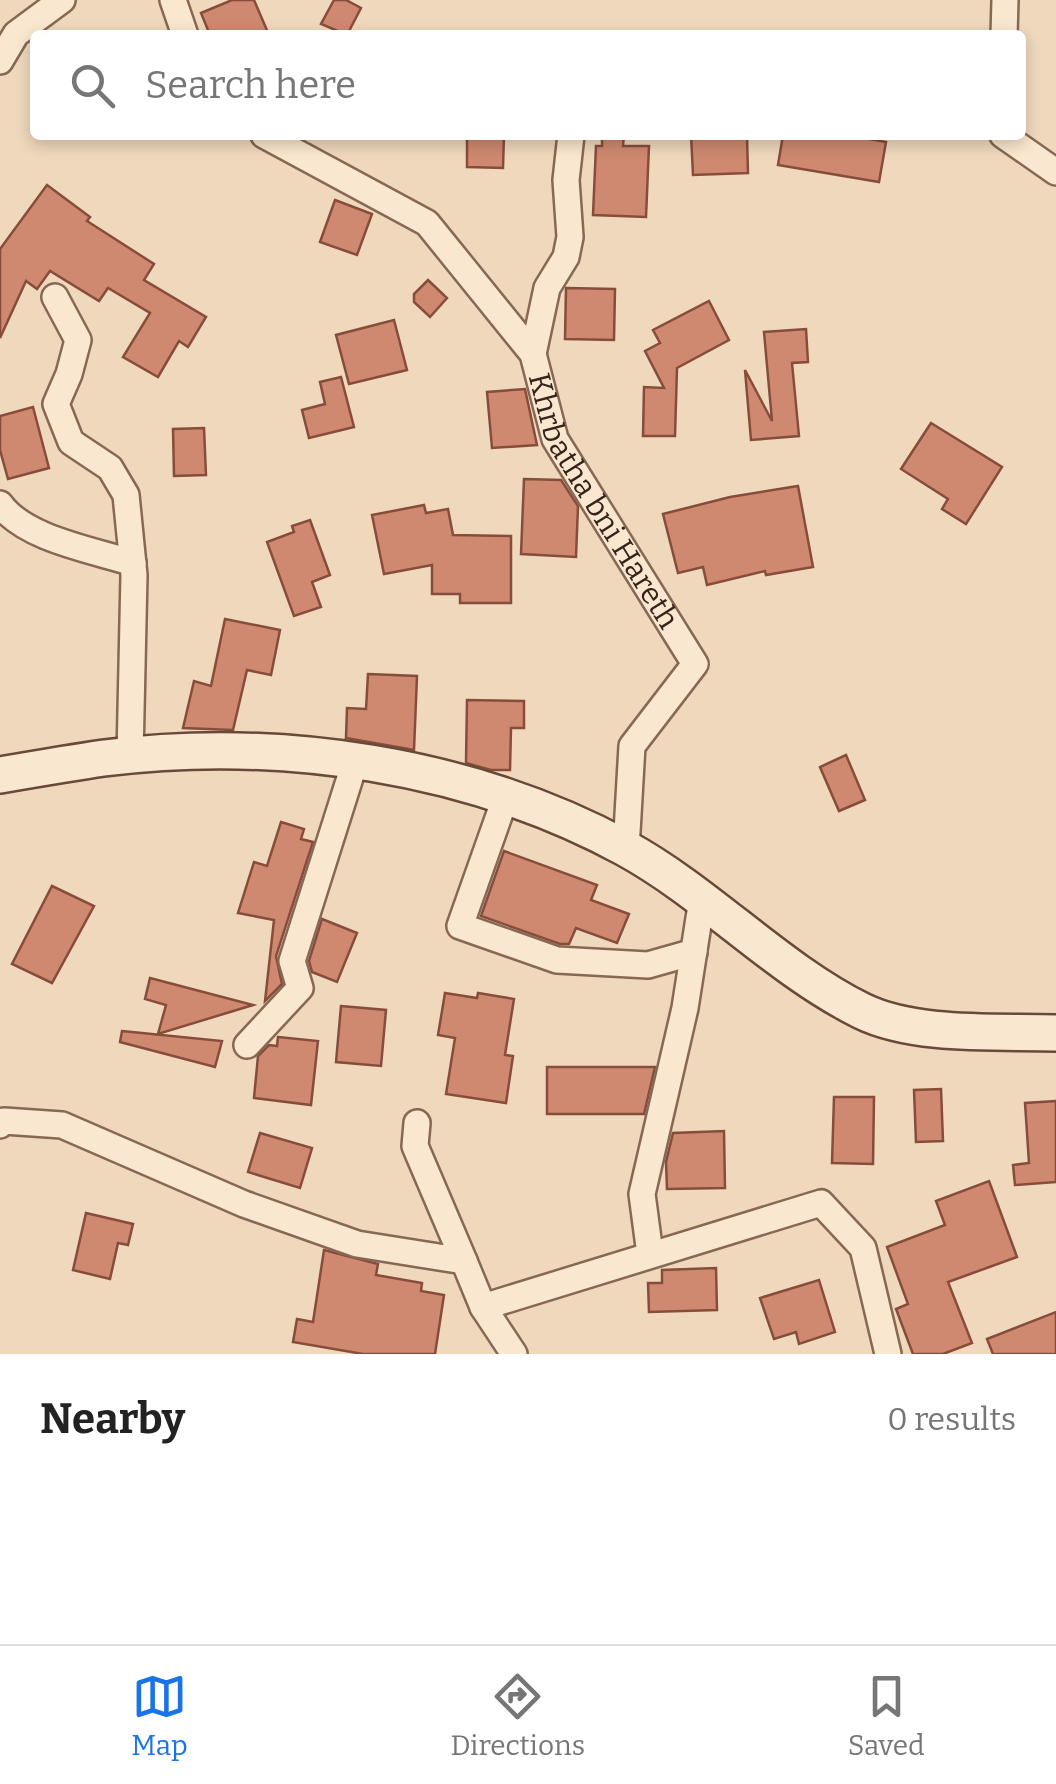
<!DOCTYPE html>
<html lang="en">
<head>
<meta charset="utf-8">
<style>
	:root { --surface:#fff; --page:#f6f6f6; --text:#222; --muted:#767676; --line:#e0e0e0; --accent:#1a73e8 }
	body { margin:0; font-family:Bitter,serif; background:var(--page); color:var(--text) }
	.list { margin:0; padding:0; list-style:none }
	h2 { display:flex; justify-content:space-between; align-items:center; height:130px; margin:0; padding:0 40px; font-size:42px }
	h2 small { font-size:32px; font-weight:400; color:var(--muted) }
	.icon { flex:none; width:55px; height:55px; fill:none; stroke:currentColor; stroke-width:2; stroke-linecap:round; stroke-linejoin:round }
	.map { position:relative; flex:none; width:1056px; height:1354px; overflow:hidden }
	.search { position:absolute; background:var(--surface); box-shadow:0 5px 15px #0003; left:30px; right:30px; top:30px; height:110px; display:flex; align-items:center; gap:25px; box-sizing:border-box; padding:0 35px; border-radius:10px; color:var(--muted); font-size:38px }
	.sheet { height:290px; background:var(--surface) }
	nav { display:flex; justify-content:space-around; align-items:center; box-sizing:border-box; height:140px; border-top:2px solid var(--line); background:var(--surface); font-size:28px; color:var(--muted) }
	nav a { display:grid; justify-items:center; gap:5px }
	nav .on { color:var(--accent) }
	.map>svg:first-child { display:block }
	.building { fill:#cf8970; stroke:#874d3a; stroke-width:2.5 }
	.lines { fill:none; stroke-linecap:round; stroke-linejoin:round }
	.minor-casing { stroke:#876855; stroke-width:30 }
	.secondary-casing { stroke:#694939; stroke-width:40 }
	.minor { stroke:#fae7cf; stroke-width:25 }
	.secondary { stroke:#fae7cf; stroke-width:35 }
	.labels { text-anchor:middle; stroke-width:8; stroke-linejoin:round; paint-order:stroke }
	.street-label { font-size:30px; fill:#36241b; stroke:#f6e3cc }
</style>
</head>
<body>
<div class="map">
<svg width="1056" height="1354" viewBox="0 0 1056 1354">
	<rect width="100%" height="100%" fill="#efd8bc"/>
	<g class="building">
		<path d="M232,0h22l15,35h-59l-9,-22z"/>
		<path d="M334,0h12l15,8 -14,27 -26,-11z"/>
		<path d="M467,135h37l-1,33 -36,-1z"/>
		<path d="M602,135h22l-1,11h26l-3,71 -53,-2 3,-69h6z"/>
		<path d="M691,135h56l1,38 -55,2z"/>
		<path d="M783,135h64l39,7 -7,40 -101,-17z"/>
		<path d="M47,185l43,32 -3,4 67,43 -10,16 62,37 -18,30 -9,-6 -21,36 -35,-20 27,-44 -42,-25 -9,13 -49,-30 -13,18 -11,-8 -26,57v-89z"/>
		<path d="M335,200l37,14 -15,41 -37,-13z"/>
		<path d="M428,280l19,18 -17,19 -16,-15v-8z"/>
		<path d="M566,288l49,1 -1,51 -49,-1z"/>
		<path d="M709,301l20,39 -52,28 -2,68h-32l1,-49 20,1 -19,-37 15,-8 -7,-13z"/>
		<path d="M394,320l13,50 -58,14 -13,-49z"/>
		<path d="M806,329l2,33 -16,1 7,73 -48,4 -6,-70 27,51 -8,-89z"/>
		<path d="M341,377l13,50 -45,11 -7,-28 23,-6 -5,-22z"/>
		<path d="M525,389l12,56 -45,3 -5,-56z"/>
		<path d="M33,407l16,61 -41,11 -8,-29v-34z"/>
		<path d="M931,423l71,44 -36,57 -24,-15 6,-10 -47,-30z"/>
		<path d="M204,428l2,47 -32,1 -1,-47z"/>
		<path d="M524,479l37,1 17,26 -2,51 -55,-3z"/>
		<path d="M798,486l15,81 -47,8 -1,-4 -58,14 -4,-18 -25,6 -15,-59 67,-17z"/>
		<path d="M424,505l2,8 22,-4 5,26 58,1v67h-51v-9h-28v-29l-48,9 -12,-59z"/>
		<path d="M310,520l20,55 -18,7 9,25 -27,9 -27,-74 27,-10 -2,-6z"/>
		<path d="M225,619l55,11 -9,45 -24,-5 -14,60 -50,-2 11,-47 17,5z"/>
		<path d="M368,674l49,2 -3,74 -68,-12 1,-30 19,1z"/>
		<path d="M467,700l57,1v27h-13l-1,42h-19l-25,-7z"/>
		<path d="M846,755l19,45 -26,11 -19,-44z"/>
		<path d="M281,822l23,7 -3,10 12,3 -37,114 6,28 -17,17 9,-81 -36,-7 16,-51 13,4z"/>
		<path d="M504,851l93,34 -6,15 38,14 -12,29 -41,-15 -7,16h-9l-79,-28z"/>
		<path d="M52,886l42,20 -42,77 -40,-19z"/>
		<path d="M322,919l35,14 -20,49 -25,-10 -3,-11z"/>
		<path d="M150,978l103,27 -95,29 8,-29 -21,-6z"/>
		<path d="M445,993l32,5 1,-5 36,6 -9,56 8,1 -7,47 -60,-9 9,-56 -17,-3z"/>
		<path d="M341,1006l45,4 -5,56 -45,-4z"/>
		<path d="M122,1031l100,10 -7,26 -95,-25z"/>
		<path d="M278,1037l40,4 -7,64 -57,-7 4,-42 11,-11 8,1z"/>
		<path d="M547,1067h108l-11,47h-97z"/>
		<path d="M941,1089l2,52 -27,1 -2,-52z"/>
		<path d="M834,1097h40l-1,67 -41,-1z"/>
		<path d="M1056,1101v81l-41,3 -2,-20 16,-2 -4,-60z"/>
		<path d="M724,1131l1,57 -58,1 -1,-27 7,-29z"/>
		<path d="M260,1133l52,15 -12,40 -52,-16z"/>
		<path d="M989,1181l28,76 -69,25 24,61 -29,11h-30l-17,-45 12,-5 -21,-57 58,-22 -9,-24z"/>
		<path d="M86,1213l47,11 -5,21 -10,-2 -8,36 -37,-9z"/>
		<path d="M324,1250l54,14 -2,11 46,8 -1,8 23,4 -9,59h-72l-70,-12 4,-23 16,3z"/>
		<path d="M716,1268l1,42 -68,2 -1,-29h14v-13z"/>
		<path d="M819,1280l16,52 -36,12 -3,-12 -22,7 -14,-41z"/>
		<path d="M1056,1312v42h-63l-6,-15z"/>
	</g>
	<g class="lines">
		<defs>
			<g id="minor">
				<path d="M173,0l12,35"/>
				<path d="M1004,35l1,-35"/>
				<path d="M0,61l16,-27 46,-34"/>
				<path id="s1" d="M264,135l163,88 106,131 22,85 140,225 -63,82 -6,103"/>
				<path d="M1003,135l53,37"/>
				<path d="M55,297l23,43 -9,34 -13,30 15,38 39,26 16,27 8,80 -4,181"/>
				<path d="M533,354l14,-66 19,-31 4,-20 -4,-57 5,-45"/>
				<path d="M0,504c25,35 93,46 133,59"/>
				<path d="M506,796l-46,130 97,34 91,5 46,-13"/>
				<path d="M247,1045l53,-57 -8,-27 63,-199"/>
				<path d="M417,1123l-2,23 49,115"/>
				<path d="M0,1125l4,-4 58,4 182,79 113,40 107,17 19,46 31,47"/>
				<path d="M650,1254l-8,-60 43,-186 17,-109"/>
				<path d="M483,1307l338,-104 42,45 25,106"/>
			</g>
			<path id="secondary" d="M0,775c35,-6 70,-12 104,-17 175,-22 366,6 521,90 84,46 152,121 237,163 53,26 136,20 194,22"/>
		</defs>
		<use href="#minor" class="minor-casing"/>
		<use href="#secondary" class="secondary-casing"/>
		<use href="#minor" class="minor"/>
		<use href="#secondary" class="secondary"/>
	</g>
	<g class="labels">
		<g class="street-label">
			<text dy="10" stroke="none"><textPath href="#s1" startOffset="518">Khrbatha bni Hareth</textPath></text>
		</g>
	</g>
</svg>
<div class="search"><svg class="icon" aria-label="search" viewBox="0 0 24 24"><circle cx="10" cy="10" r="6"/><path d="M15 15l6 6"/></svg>Search here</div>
</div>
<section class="sheet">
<h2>Nearby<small>0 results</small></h2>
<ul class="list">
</ul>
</section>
<nav>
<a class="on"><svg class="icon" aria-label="map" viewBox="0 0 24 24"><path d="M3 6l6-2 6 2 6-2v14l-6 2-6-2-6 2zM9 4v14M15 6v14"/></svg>Map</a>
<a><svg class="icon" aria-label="directions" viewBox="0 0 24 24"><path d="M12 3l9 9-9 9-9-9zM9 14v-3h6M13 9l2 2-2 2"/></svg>Directions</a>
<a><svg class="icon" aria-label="saved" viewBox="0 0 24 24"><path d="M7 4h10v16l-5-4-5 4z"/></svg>Saved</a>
</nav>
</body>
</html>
